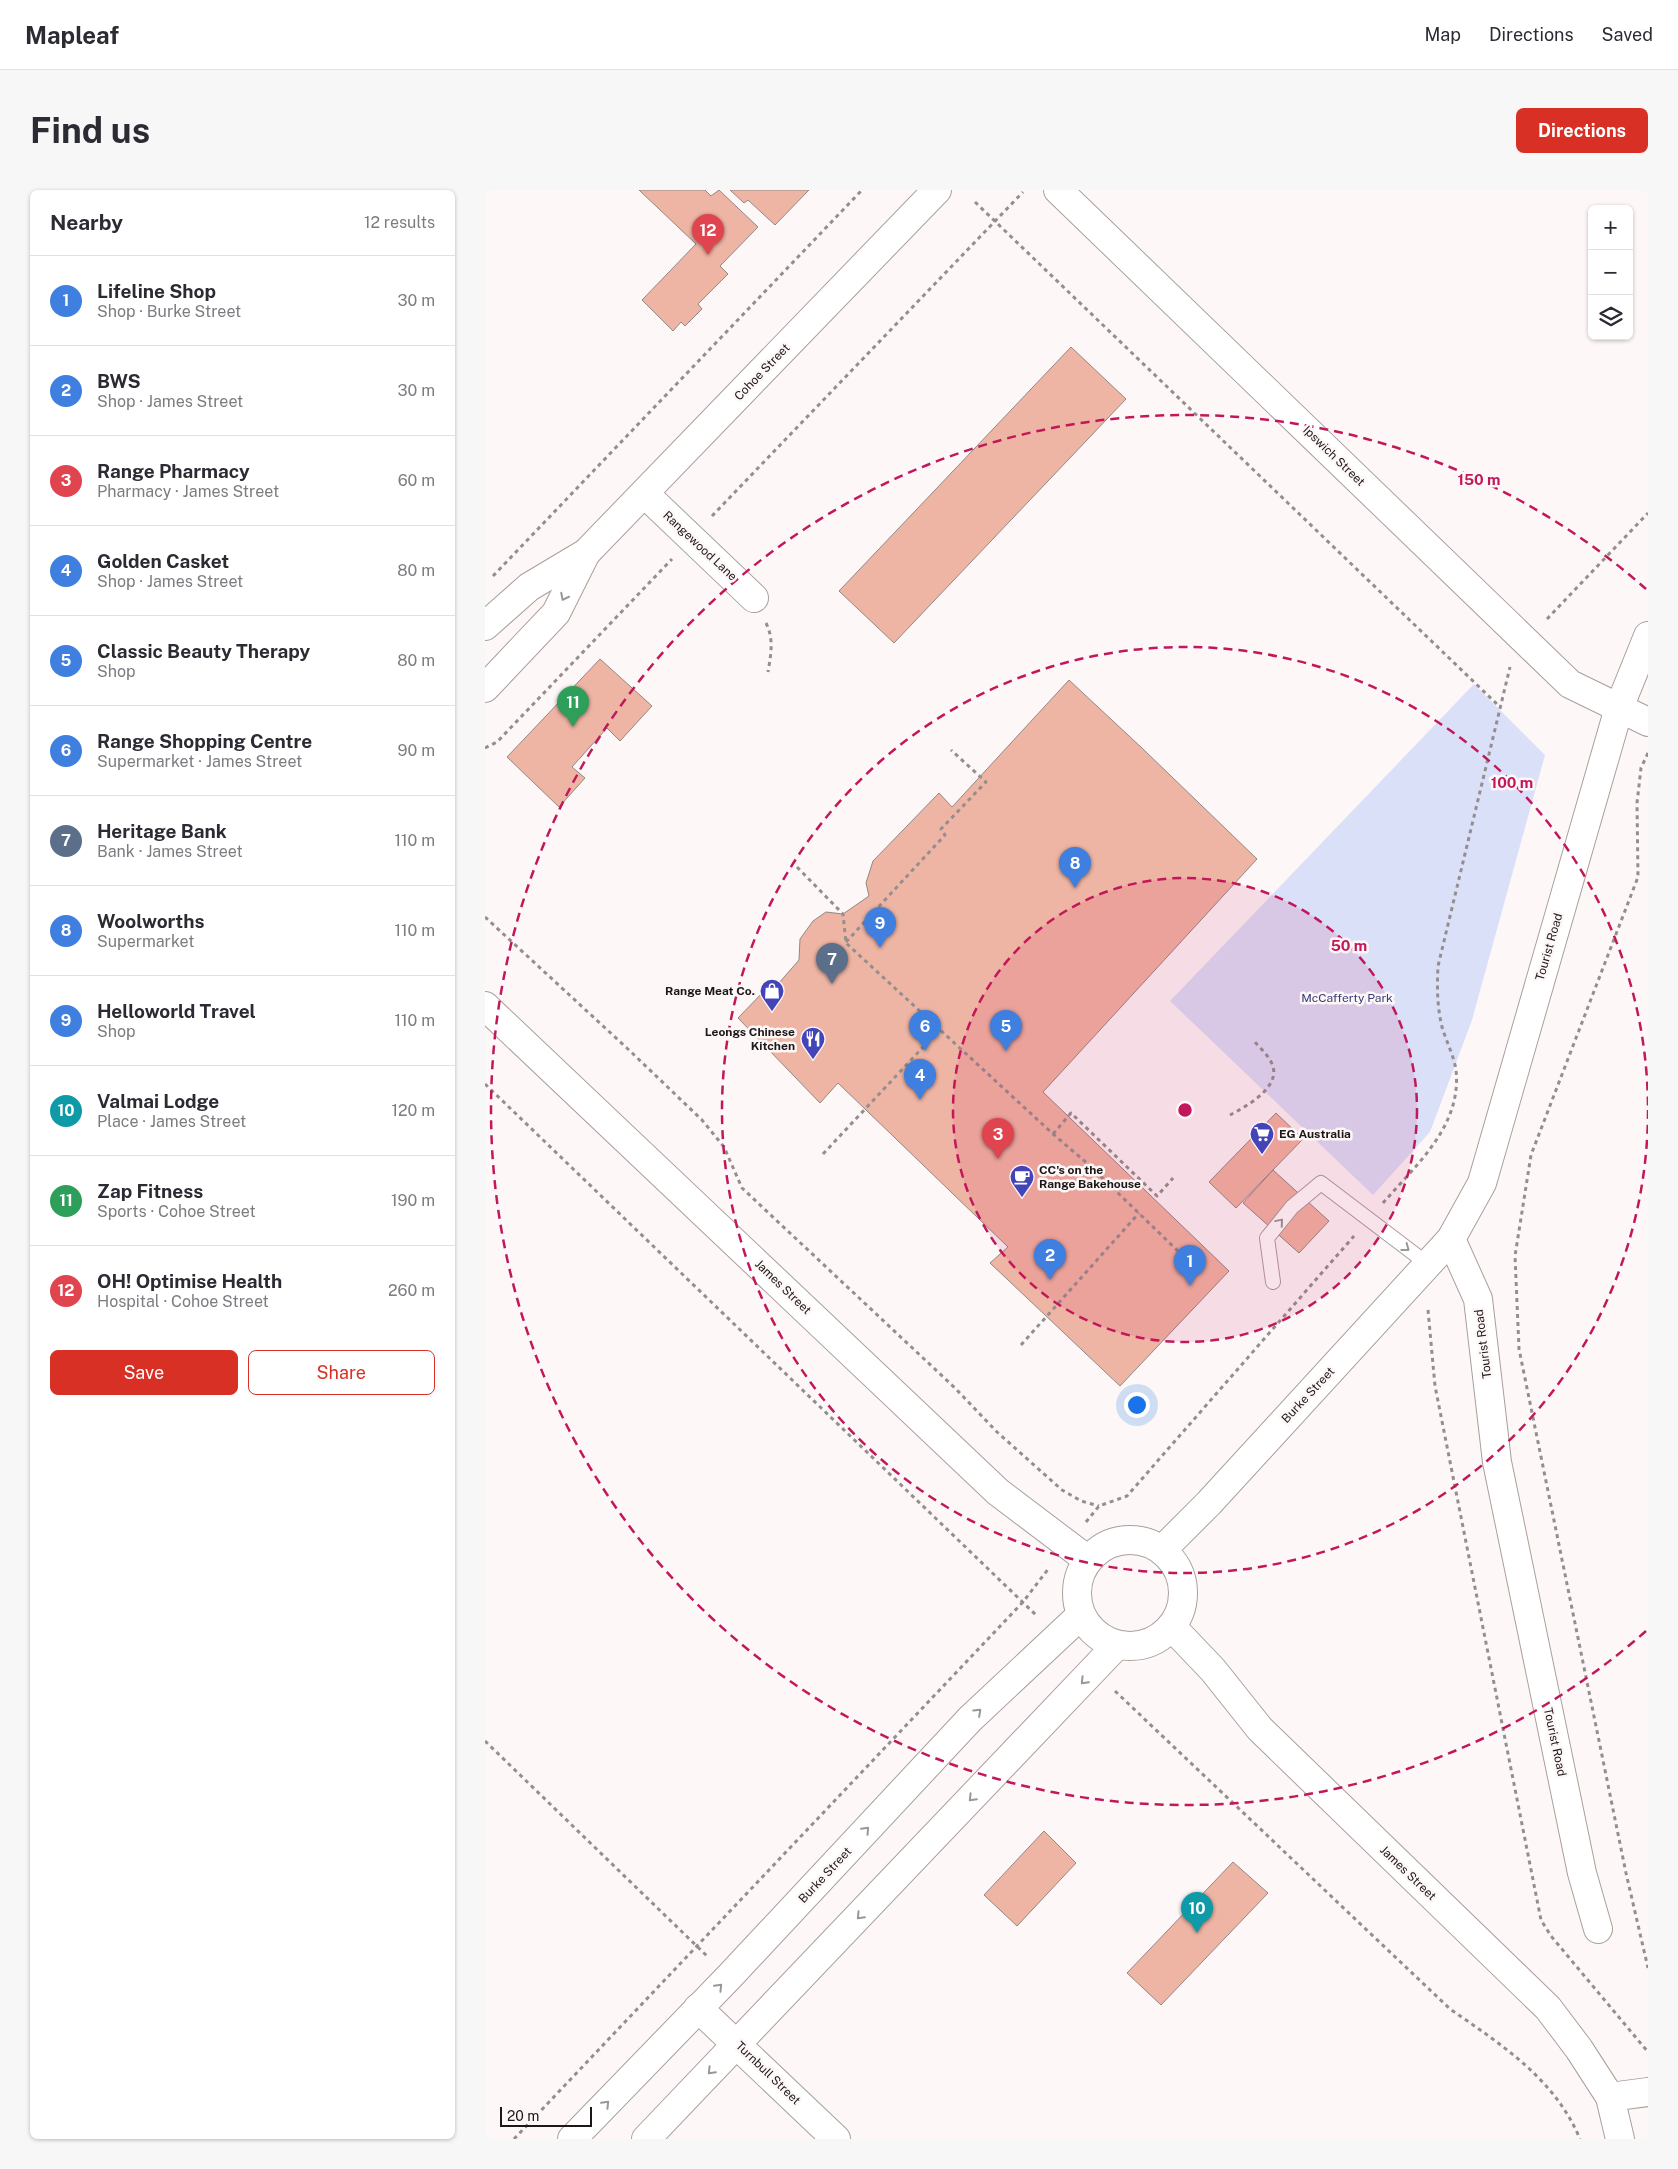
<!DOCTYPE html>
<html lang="en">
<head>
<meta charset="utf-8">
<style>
	:root { --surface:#fff; --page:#f7f7f7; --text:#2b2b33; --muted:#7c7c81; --line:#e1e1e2; --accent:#d93025 }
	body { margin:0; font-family:"Public Sans",sans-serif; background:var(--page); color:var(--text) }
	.controls { position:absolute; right:15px; top:15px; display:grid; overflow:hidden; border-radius:8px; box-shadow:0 1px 4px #0004 }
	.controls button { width:45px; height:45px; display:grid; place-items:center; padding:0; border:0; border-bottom:1px solid var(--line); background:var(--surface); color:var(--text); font:25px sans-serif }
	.scale { position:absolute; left:15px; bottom:12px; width:92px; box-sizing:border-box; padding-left:5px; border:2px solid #1d1817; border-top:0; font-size:14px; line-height:18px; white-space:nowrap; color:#1d1817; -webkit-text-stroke:4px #fdf8f7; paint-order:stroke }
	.you { position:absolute; left:651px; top:1214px; width:18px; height:18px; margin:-12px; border:4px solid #fff; border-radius:50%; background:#1a73e8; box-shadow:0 0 0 8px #1a73e833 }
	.badge { display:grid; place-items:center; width:32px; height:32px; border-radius:50%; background:var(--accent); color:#fff; font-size:16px; font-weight:700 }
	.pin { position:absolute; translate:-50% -41px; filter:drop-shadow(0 1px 2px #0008) }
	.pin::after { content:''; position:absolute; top:26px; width:18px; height:15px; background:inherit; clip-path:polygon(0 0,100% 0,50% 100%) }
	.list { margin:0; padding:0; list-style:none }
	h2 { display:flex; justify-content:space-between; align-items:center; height:65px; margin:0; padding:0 20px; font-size:21px }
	h2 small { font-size:16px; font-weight:400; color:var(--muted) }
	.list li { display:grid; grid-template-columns:32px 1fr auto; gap:15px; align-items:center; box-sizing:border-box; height:90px; padding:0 20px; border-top:1px solid var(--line) }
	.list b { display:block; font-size:19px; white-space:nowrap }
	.list p { margin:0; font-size:16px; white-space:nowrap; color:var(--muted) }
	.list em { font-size:16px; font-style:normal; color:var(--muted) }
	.actions { display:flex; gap:10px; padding:15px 20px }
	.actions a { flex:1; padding:11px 0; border:1px solid var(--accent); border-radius:8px; text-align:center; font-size:18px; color:var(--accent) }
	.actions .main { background:var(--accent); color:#fff }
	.icon { flex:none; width:28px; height:28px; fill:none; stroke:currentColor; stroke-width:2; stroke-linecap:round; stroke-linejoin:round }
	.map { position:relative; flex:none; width:1163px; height:1949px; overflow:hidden; border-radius:8px }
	header { display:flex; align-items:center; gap:30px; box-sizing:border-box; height:70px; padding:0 25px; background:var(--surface); border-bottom:1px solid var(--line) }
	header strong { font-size:24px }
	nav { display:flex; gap:28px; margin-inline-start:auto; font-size:18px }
	.intro { display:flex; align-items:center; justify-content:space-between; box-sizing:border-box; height:120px; padding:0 30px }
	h1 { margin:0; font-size:35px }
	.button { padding:12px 22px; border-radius:8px; background:var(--accent); color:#fff; font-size:18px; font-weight:700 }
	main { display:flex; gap:30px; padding:0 30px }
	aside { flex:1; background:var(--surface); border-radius:8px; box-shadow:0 1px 4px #0004 }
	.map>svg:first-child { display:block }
	.green { fill:#dbe0f9 }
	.building { fill:#efb5a4; stroke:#938784 }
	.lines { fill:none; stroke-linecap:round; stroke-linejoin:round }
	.service-casing { stroke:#aa9f9b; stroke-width:16 }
	.minor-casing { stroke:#aa9f9b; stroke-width:30 }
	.tertiary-casing { stroke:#aa9f9b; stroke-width:30 }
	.trunk-casing { stroke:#aa9f9b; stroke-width:30 }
	.path { stroke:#948f8e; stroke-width:3; stroke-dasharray:4 4; stroke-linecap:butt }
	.service { stroke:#fff; stroke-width:14 }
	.minor { stroke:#fff; stroke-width:28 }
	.tertiary { stroke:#fff; stroke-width:28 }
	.trunk { stroke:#fff; stroke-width:28 }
	.oneway { stroke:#999797 }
	.ring { fill:none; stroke:#c2185b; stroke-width:2.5; stroke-dasharray:9 6 }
	.labels { text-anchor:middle; stroke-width:5; stroke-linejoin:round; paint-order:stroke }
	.street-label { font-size:12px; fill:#1d1817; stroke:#fdf8f7 }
	.poi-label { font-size:12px; font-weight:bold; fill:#1d1817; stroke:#fdf8f7; text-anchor:end }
	.park-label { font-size:12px; fill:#373c79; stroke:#fdf8f7 }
	.centre { fill:#c2185b; stroke:#fdf8f7; stroke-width:2.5 }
	.ring-label { font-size:15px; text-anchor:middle; font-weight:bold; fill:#c2185b; stroke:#fdf8f7; stroke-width:5; stroke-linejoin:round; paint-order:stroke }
</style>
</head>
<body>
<header>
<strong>Mapleaf</strong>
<nav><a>Map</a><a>Directions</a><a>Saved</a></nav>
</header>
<div class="intro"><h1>Find us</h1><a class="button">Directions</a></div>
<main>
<aside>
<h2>Nearby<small>12 results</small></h2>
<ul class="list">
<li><span class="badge" style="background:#3f7fe0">1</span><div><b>Lifeline Shop</b><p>Shop · Burke Street</p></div><em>30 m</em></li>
<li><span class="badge" style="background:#3f7fe0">2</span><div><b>BWS</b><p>Shop · James Street</p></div><em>30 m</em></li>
<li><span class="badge" style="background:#e0444e">3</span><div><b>Range Pharmacy</b><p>Pharmacy · James Street</p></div><em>60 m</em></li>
<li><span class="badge" style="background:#3f7fe0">4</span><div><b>Golden Casket</b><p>Shop · James Street</p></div><em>80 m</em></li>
<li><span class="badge" style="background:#3f7fe0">5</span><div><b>Classic Beauty Therapy</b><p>Shop</p></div><em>80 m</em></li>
<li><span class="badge" style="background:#3f7fe0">6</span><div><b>Range Shopping Centre</b><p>Supermarket · James Street</p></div><em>90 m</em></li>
<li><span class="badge" style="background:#5c6f8a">7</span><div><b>Heritage Bank</b><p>Bank · James Street</p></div><em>110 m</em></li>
<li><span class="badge" style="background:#3f7fe0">8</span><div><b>Woolworths</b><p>Supermarket</p></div><em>110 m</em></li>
<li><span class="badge" style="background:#3f7fe0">9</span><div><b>Helloworld Travel</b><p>Shop</p></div><em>110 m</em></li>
<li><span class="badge" style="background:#0f9aa8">10</span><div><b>Valmai Lodge</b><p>Place · James Street</p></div><em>120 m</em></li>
<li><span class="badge" style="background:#2e9e5b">11</span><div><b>Zap Fitness</b><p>Sports · Cohoe Street</p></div><em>190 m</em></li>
<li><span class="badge" style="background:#e0444e">12</span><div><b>OH! Optimise Health</b><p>Hospital · Cohoe Street</p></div><em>260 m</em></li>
</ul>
<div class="actions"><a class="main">Save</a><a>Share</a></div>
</aside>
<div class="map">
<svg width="1163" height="1949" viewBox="0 0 1163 1949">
	<rect width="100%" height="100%" fill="#fdf8f7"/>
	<path class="green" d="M989,494l71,71 -73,265 -42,112 -57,63 -203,-194z"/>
	<g class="building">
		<path d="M154,0h66l6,6 8,-6 39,37 -38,39 8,8 -30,30 4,5 -17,17 -4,-4 -8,9 -31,-31 54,-56z"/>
		<path d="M245,0h79l-34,35 -27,-25 -4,3z"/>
		<path d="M586,157l55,52 -232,244 -55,-52z"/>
		<path d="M115,469l52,47 -32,35 -13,-13 -35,39 13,11 -26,29 -52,-50z"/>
		<path d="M584,490l74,69 114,110 -214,233 186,179 -109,115 -130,-123 18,-16 -170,-164 -18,20 -82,-85 29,-30 4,4 28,-32 1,-21 13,-18 13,-9 17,2 26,-18 -3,-13 7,-22 66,-68 13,14z"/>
		<path d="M791,923l27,26 -67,69 -27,-26z"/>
		<path d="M788,980l56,51 -30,32 -56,-50z"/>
		<path d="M559,1641l32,32 -59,63 -33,-31z"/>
		<path d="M748,1672l35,31 -107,112 -34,-32z"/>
	</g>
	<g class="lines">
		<defs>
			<path id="service" d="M788,1092l-6,-44 25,-31 29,-24 108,82"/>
			<g id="minor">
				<path d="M573,0l512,494 78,38"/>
				<path d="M160,304l109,104"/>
				<path d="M966,1049l27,60 19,163 85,411 16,56"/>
				<path d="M213,1818l138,131"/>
				<path d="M1125,1907l38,-5"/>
				<path d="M87,1949l157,-162 241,-258 111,-104"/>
				<path d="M161,1949l471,-494"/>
			</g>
			<g id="tertiary">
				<path d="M0,816l513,486 90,68"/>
				<circle cx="645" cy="1403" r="53"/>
				<path d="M677,1360l47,-47 242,-264 31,-56 137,-475 29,-72"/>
				<path d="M687,1437l41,43 47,59 288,279 31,41 31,48 10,42"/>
			</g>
			<g id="trunk">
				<path d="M0,436l44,-39 57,-34 351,-363"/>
				<path d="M0,498l71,-75 30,-60"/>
			</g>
		</defs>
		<use href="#service" class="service-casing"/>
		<use href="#minor" class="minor-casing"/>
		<use href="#tertiary" class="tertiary-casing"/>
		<use href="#trunk" class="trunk-casing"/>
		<g class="path">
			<path d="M490,12l525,505"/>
			<path d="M227,326l311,-324"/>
			<path d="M8,386l369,-386"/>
			<path d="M1062,429l101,-106"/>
			<path d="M281,433c8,16 5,31 2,49"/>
			<path d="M0,558l12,-6 175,-183"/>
			<path d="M1163,563l-7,15 -4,35 1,74 -107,278 -16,101 4,93 107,524 22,95"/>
			<path d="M312,677l46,47 3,29 207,191 35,30 93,90"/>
			<path d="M0,727l144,133 73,70 22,27 18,41 213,200 42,44 65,58 19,11 18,5"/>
			<path d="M361,752l99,-107 -4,-6 45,-47 -35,-32"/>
			<path d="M0,894l551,531"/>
			<path d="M745,925c17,-9 56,-30 40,-55 -4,-7 -10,-12 -15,-18"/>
			<path d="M568,944l18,-21 86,83 16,-18"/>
			<path d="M338,964l117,-125"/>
			<path d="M898,1013c33,-38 79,-77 73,-133 -2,-14 -10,-29 -14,-43 -5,-21 -5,-40 -4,-61l72,-299"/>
			<path d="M943,1120l7,76 106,534 10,16 97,116"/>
			<path d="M536,1155l118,-132"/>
			<path d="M601,1332l13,-16 28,-10 227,-260"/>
			<path d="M630,1501l335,318c52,36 105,70 130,130"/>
			<path d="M0,1551l222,215"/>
			<path d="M29,1949l509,-537 26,-34"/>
		</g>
		<use href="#service" class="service"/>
		<use href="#minor" class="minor"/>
		<use href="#tertiary" class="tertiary"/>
		<use href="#trunk" class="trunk"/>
	</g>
	<defs><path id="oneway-chevron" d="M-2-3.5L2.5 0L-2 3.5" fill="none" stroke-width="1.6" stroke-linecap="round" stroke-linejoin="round" transform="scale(1.25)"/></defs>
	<g class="oneway">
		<use href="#oneway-chevron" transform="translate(79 407) rotate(117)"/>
		<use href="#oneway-chevron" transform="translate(795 1032) rotate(-50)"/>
		<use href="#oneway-chevron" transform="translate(921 1058) rotate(37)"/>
		<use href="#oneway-chevron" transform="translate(599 1491) rotate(134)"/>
		<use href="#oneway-chevron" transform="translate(493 1522) rotate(-43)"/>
		<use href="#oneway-chevron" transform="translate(487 1608) rotate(134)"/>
		<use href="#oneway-chevron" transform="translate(381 1640) rotate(-47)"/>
		<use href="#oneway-chevron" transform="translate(375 1726) rotate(134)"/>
		<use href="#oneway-chevron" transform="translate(234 1797) rotate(-46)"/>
		<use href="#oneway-chevron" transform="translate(226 1881) rotate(134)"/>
		<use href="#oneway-chevron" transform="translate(121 1914) rotate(-46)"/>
	</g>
	<circle cx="700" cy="920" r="232" fill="#c2185b" fill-opacity=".12"/>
	<g class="ring">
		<circle cx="700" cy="920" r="232"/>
		<circle cx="700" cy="920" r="463"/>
		<path d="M1161 1441A695 695 0 1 1 1161 399"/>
	</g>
	<defs>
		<symbol id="shop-pin" viewBox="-11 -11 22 30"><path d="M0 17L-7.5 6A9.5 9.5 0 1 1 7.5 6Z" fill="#4444b9" stroke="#fdf8f7"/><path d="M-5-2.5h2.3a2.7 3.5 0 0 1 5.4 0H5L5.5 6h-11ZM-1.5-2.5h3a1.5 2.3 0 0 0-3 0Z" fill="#fff"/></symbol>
		<symbol id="restaurant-pin" viewBox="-11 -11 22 30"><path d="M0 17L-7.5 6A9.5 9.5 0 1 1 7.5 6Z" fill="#4444b9" stroke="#fdf8f7"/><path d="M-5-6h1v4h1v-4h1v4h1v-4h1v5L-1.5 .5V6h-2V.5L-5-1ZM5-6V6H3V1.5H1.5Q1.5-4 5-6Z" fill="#fff"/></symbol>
		<symbol id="supermarket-pin" viewBox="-11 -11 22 30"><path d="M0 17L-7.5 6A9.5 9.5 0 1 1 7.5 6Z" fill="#4444b9" stroke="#fdf8f7"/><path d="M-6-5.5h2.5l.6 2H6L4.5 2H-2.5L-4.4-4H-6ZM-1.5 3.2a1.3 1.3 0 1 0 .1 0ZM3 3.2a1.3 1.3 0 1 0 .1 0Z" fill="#fff"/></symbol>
		<symbol id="cafe-pin" viewBox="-11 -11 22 30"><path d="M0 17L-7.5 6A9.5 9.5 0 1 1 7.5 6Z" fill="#4444b9" stroke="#fdf8f7"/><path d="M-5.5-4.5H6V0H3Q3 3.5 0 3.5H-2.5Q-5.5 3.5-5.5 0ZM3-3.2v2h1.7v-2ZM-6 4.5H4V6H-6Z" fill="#fff"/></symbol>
	</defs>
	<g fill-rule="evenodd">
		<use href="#shop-pin" x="273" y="787" width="28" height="38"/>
		<use href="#restaurant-pin" x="314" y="835" width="28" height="38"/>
		<use href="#supermarket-pin" x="763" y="930" width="28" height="38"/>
		<use href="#cafe-pin" x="523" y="973" width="28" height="38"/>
	</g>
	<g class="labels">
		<g class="street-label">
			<text transform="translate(277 182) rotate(-46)" y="4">Cohoe Street</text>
			<text transform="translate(849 266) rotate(44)" y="4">Ipswich Street</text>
			<text transform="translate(215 356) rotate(43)" y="4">Rangewood Lane</text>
			<text transform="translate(1064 757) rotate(-74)" y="4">Tourist Road</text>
			<text transform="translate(298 1097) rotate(44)" y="4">James Street</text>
			<text transform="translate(998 1154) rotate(-97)" y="4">Tourist Road</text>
			<text transform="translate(823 1205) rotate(-47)" y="4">Burke Street</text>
			<text transform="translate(1070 1552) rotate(78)" y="4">Tourist Road</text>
			<text transform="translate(923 1683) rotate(44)" y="4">James Street</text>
			<text transform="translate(340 1685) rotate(-47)" y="4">Burke Street</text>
			<text transform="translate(283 1883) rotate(44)" y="4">Turnbull Street</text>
		</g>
		<g class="poi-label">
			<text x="270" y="805">Range Meat Co.</text>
			<text x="310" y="846">Leongs Chinese<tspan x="310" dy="14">Kitchen</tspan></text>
			<text x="794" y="948" text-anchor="start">EG Australia</text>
			<text x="554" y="984" text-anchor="start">CC's on the<tspan x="554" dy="14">Range Bakehouse</tspan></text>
		</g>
		<g class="park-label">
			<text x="862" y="812">McCafferty Park</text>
		</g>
	</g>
	<circle cx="700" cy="920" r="8" class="centre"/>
	<g class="ring-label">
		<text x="994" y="295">150 m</text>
		<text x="1027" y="598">100 m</text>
		<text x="864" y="761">50 m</text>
	</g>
</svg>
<div class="controls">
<button>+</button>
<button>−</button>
<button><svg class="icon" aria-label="layers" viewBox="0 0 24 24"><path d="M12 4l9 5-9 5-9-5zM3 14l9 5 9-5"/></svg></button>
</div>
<div class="scale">20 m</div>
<div class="you"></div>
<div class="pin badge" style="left:705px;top:1096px;background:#3f7fe0">1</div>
<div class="pin badge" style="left:565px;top:1090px;background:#3f7fe0">2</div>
<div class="pin badge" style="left:513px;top:969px;background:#e0444e">3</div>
<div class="pin badge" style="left:435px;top:910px;background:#3f7fe0">4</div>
<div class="pin badge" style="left:521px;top:861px;background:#3f7fe0">5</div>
<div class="pin badge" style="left:440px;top:861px;background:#3f7fe0">6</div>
<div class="pin badge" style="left:347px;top:794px;background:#5c6f8a">7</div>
<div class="pin badge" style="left:590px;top:698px;background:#3f7fe0">8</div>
<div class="pin badge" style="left:395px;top:758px;background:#3f7fe0">9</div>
<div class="pin badge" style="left:712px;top:1743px;background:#0f9aa8">10</div>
<div class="pin badge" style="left:88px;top:537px;background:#2e9e5b">11</div>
<div class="pin badge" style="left:223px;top:65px;background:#e0444e">12</div>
</div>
</main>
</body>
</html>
